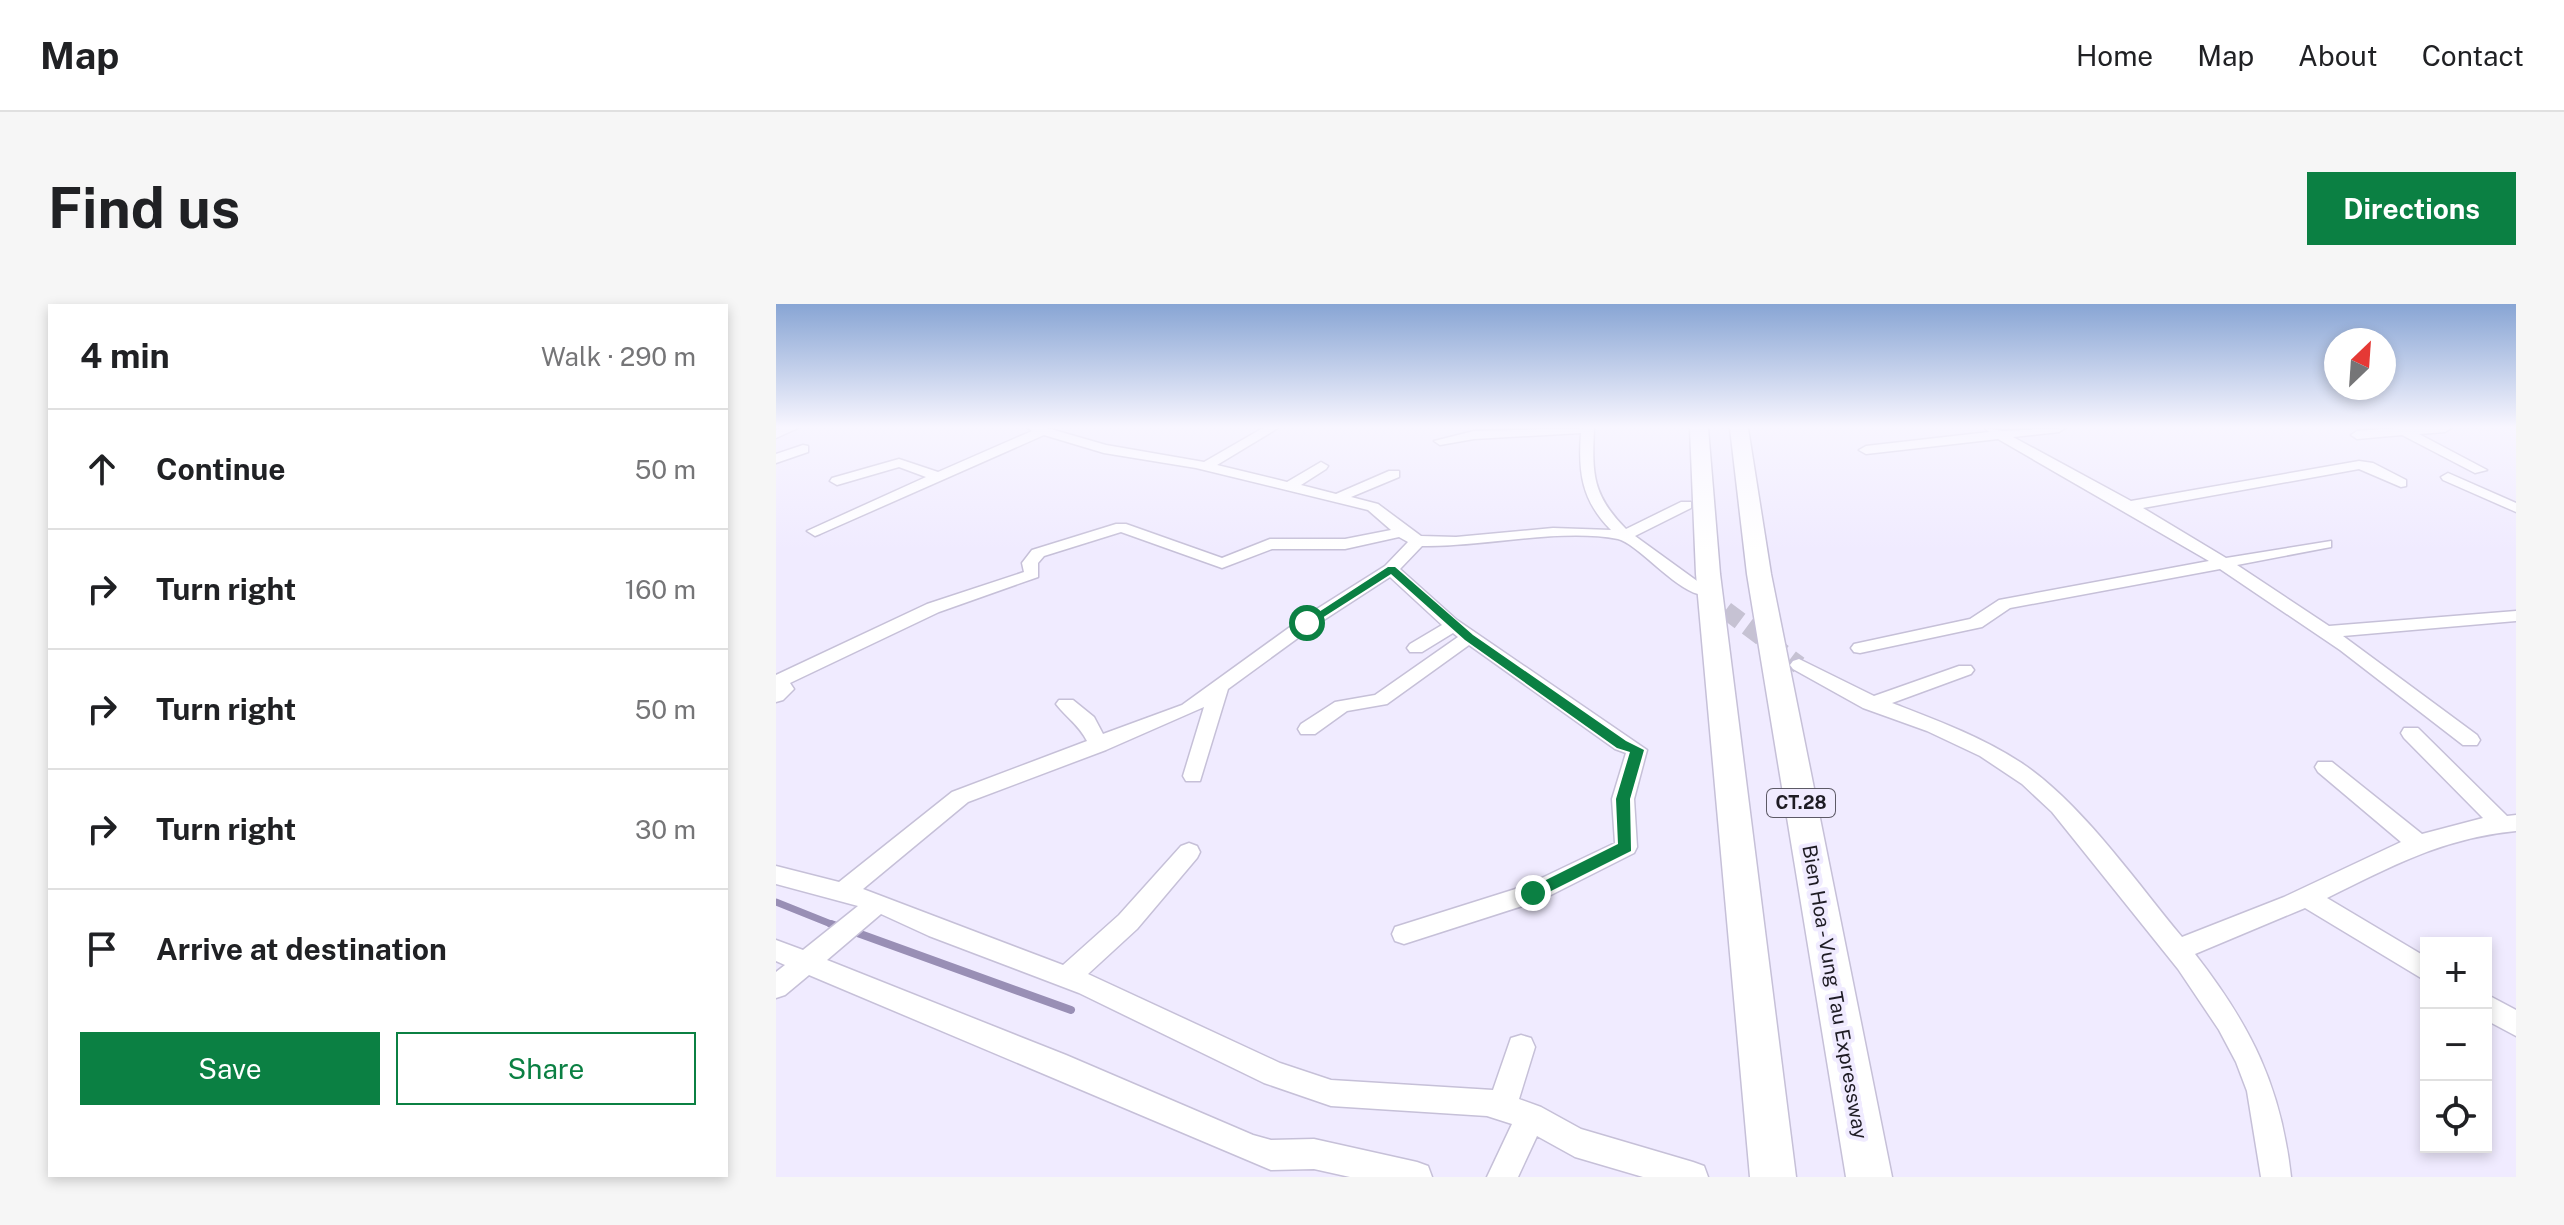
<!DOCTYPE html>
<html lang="en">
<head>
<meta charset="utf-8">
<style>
	:root { --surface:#fff; --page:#f6f6f6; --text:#202124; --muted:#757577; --line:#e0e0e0; --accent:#0b8043 }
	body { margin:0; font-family:"Public Sans",sans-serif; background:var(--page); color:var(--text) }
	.controls { position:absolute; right:24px; bottom:24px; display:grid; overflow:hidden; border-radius:0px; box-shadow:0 4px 12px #0003 }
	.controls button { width:72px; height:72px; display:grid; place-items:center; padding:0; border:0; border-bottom:2px solid var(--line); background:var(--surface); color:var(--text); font:40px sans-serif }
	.compass { position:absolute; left:1548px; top:24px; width:72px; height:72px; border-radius:50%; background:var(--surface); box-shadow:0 4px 12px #0003; rotate:25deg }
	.stop { position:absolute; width:24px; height:24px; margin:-18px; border:6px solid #0b8043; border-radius:50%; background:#fff }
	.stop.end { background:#0b8043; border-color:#fff; box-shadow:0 2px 8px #0008 }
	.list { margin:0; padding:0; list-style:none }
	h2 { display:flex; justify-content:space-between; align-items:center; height:104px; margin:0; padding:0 32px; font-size:34px }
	h2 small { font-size:26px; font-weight:400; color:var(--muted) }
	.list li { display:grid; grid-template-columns:52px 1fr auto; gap:24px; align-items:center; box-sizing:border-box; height:120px; padding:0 32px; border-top:2px solid var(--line) }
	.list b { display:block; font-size:30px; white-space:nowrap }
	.list em { font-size:26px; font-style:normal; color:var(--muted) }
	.actions { display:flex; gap:16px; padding:24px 32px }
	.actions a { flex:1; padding:18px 0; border:2px solid var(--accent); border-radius:0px; text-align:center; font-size:28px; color:var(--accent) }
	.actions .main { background:var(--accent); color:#fff }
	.icon { flex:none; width:44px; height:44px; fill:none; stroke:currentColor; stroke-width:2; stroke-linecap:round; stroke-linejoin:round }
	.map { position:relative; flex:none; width:1740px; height:873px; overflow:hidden; border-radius:0px }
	header { display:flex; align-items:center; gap:48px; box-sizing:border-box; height:112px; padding:0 40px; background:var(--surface); border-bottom:2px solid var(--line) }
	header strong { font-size:38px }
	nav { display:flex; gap:44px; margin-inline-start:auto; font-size:28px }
	.intro { display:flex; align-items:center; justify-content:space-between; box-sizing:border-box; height:192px; padding:0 48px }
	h1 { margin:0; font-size:56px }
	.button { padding:20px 36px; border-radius:0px; background:var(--accent); color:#fff; font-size:28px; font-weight:700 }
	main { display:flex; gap:48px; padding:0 48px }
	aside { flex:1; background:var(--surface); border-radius:0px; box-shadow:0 4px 12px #0003 }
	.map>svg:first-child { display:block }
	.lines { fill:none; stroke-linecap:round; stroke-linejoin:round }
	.stream-far1 { stroke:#998fb5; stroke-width:7 }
	.stream { stroke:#998fb5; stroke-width:8 }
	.minor-tunnel { stroke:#c6c2d3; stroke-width:18; stroke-dasharray:18 9; stroke-linecap:butt }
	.minor-casing { stroke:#c6c0d8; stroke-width:3 }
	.highway-casing { stroke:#c6c0d8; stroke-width:3 }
	.minor { fill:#fff; fill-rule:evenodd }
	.highway { fill:#fff; fill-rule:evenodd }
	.route { fill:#0b8043 }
	.labels { text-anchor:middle; stroke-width:8; stroke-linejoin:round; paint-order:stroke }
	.shield { fill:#f0ebff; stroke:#5d5a66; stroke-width:2 }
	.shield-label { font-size:18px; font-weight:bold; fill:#1e1c24 }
	.street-label { font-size:20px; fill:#1e1c24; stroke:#f0ebff }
</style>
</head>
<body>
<header>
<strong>Map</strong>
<nav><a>Home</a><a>Map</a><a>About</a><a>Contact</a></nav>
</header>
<div class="intro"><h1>Find us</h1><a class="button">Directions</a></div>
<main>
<aside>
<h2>4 min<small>Walk · 290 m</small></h2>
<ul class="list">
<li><svg class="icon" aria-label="ahead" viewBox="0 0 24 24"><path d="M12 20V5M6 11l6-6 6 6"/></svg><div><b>Continue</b></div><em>50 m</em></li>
<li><svg class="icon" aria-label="right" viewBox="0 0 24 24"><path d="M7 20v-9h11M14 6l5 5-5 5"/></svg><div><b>Turn right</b></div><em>160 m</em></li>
<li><svg class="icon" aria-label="right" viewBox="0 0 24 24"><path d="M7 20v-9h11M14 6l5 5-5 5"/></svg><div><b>Turn right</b></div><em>50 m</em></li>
<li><svg class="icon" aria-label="right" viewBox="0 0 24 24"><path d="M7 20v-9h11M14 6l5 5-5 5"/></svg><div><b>Turn right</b></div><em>30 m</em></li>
<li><svg class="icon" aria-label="arrive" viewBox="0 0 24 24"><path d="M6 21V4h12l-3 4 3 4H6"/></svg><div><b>Arrive at destination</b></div></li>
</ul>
<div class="actions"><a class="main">Save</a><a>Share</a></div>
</aside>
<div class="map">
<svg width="1740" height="873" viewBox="0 0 1740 873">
	<rect width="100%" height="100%" fill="#f0ebff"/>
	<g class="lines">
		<path class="stream-far1" d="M0,598l60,24"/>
		<g class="stream">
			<path d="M55,620l11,4"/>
			<path d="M76,627l219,79"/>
		</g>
		<path class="minor-tunnel" d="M928,290l95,71"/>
		<defs>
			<g id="minor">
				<path d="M4,124h18l-22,10v-8z"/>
				<path d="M252,124h19l59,17 98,17 59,-34h15l-61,37 70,17 34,-20 7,4 -2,3 -25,16 35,9 53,-23h10v6l-48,20 27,7 43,32 35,1 97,-9 58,2c-29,-29 -33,-57 -30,-97l-107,6 -34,6 -6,-4 40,-10 120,-3c-2,46 -2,67 32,101l55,-27h10v6l-56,28 69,50 2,3 -8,5c-24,-6 -62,-51 -80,-55 -58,-11 -135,8 -196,7l-22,23 57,51 190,130 -13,49 3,48 -3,6 -93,47 -137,44 -9,-3 -3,-7 3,-7 130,-41 90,-43 -3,-44 14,-46 -11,-4 -146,-104 -82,59 -40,7 -32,23h-14l-3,-5 3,-5 34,-22 40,-7 83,-58 -5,-4 -31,19h-12l-3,-4 3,-4 32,-19 -52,-48 -77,50 -85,62 -28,92h-14l-3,-5 21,-69 -98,43 -138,52 -105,87 200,76 56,-50 62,-69 8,-3 8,3 3,6 -3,6 -60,71 -49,45 192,89 51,17 162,10 18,-52 10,-3 10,3 4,9 -16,52 22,8 40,22 112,33 11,4 4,11h-65l-68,-20 -38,-21 -19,41h-31l25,-53 -25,-8 -156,-10 -67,-23 -185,-90 -150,-57 -48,-22 -54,46 239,95 187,80 18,5 43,-1 103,23 11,4 4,11h-82l-36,-8 -43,1 -462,-195 -24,20 -9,3v-26l9,-7 -9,-4v-21l27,10 55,-44 -82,-22v-18l63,16 113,-90 135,-51c-8,-16 -20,-23 -31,-37l3,-4h14l21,17 9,17 79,-29 119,-86 84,-53 23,-24 -9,-5 -54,12h-73l-50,19 -101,-36 -77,24 -6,7v14l-99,35 -149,71 4,6 -11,11 -7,2v-27l151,-71 97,-32 -2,-9 10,-13 84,-26h10l96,34 48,-19h75l46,-9 -23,-20 -172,-42 -92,-15 -60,-18 -224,99 -5,2 -8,-5 119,-54 -27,-10 -62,18 -7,-4 2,-3 67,-19 39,13 94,-41z"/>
				<path d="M1209,124l18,3 62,-3 -6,4 -46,5 118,64 228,-40 14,2 33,17v6l-5,1 -42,-18 -216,39 83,50 105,-17v6l-94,18 92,61 187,-15v10l-173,15 134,99 3,5 -3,5h-14l-123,-95 -120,-81 -210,39 -28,19 -122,26 -6,-1 -3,-4 3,-4 116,-25 29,-19 210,-39 -211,-122 -132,15 -7,-4 7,-4 123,-14z"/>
				<path d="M1621,124h54l-6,4 -26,2 68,36 -12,3 -73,-38 -45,4 -6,-4 6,-4z"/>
				<path d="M27,141l5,1v6l-32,11v-9z"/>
				<path d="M1672,169l68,30v9l-73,-32 -2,-3z"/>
				<path d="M1023,355l75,37 85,-30h12l3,4 -3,4 -79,29c44,17 88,33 128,59 60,39 116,120 162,175l102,-40 117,-55 -83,-70 -3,-5 3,-5h14l90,72 61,-16 -79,-80 -3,-5 3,-5h14l89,88 9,-1v16c-73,7 -124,35 -189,67l99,59v24l-121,-73 -110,46c56,72 86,132 96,223h-30l-14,-86 -11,-29 -17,-32 -41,-61 -126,-157 -30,-28 -42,-28 -53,-25 -64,-23 -70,-39 -3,-4 3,-4z"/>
				<path d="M1710,690l30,16v26l-30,-16z"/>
			</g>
			<g id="highway">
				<path d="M914,124h18l12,146 76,603h-46l-54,-603z"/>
				<path d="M954,124h18l23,146 121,603h-46l-99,-603z"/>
			</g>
		</defs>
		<use href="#minor" class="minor-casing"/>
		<use href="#highway" class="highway-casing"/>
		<use href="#minor" class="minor"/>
		<use href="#highway" class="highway"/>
	</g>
	<linearGradient id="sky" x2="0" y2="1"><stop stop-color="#88a5d4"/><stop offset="0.5" stop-color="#f8f6ff"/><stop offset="1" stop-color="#f8f6ff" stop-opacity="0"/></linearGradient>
	<rect width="1740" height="246" fill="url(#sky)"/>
	<path class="route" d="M612,263h7l78,68 153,106 18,9 -14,49 1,52 -92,46h-11v-8l90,-45 -2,-45 14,-47 -13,-4 -152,-108 -74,-66 -80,51 -9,-2z"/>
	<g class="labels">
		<rect class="shield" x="991" y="485" width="68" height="28" rx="6"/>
		<g class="shield-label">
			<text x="1025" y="505">CT.28</text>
		</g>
		<g class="street-label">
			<text transform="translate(1059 688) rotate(80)" y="7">Bien Hoa - Vung Tau Expressway</text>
		</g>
	</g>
</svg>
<div class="controls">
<button>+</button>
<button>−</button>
<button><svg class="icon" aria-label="locate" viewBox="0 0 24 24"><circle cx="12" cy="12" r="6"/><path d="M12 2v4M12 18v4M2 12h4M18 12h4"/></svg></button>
</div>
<svg class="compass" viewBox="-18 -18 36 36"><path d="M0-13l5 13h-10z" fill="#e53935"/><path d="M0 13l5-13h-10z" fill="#757577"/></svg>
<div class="stop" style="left:531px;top:319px"></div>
<div class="stop end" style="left:757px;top:589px"></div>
</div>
</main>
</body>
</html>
